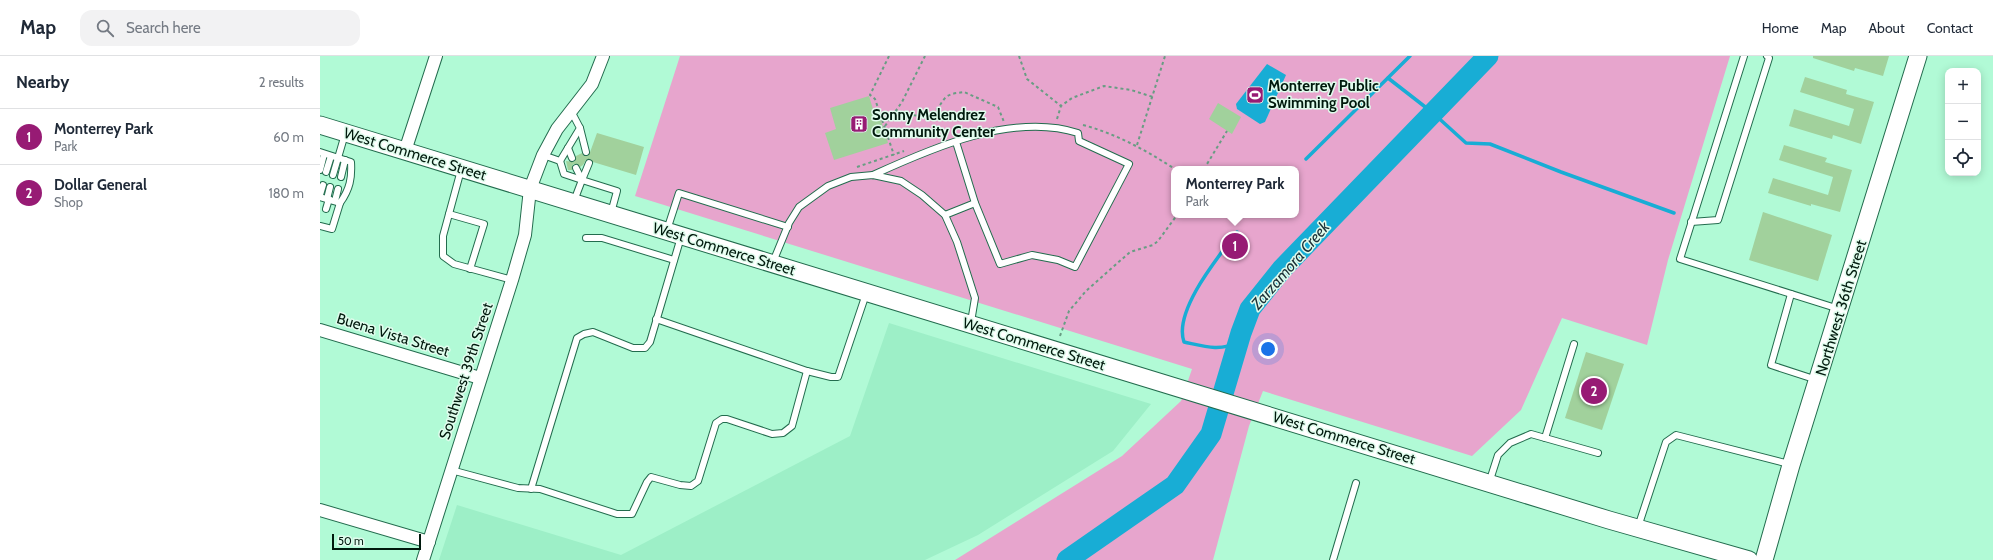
<!DOCTYPE html>
<html lang="en">
<head>
<meta charset="utf-8">
<style>
	:root { --surface:#fff; --page:#f2f2f3; --text:#1f2937; --muted:#747a83; --line:#e0e1e3; --accent:#971b74 }
	body { margin:0; font-family:Cabin,sans-serif; background:var(--page); color:var(--text) }
	.controls { position:absolute; right:12px; top:12px; display:grid; overflow:hidden; border-radius:8px; box-shadow:0 2px 10px #0003 }
	.controls button { width:36px; height:36px; display:grid; place-items:center; padding:0; border:0; border-bottom:1px solid var(--line); background:var(--surface); color:var(--text); font:20px sans-serif }
	.scale { position:absolute; left:12px; bottom:10px; width:89px; box-sizing:border-box; padding-left:4px; border:2px solid #00190d; border-top:0; font-size:11px; line-height:14px; white-space:nowrap; color:#00190d; -webkit-text-stroke:3px #e0fced; paint-order:stroke }
	.you { position:absolute; left:948px; top:293px; width:14px; height:14px; margin:-10px; border:3px solid #fff; border-radius:50%; background:#1a73e8; box-shadow:0 0 0 6px #1a73e833 }
	.badge { display:grid; place-items:center; width:26px; height:26px; border-radius:50%; background:var(--accent); color:#fff; font-size:13px; font-weight:700 }
	.pin { position:absolute; translate:-50% -50%; border:2px solid #fff; box-shadow:0 1px 4px #0006 }
	.popup { position:absolute; left:851px; top:110px; width:128px; height:52px; box-sizing:border-box; display:grid; place-content:center; border-radius:8px; background:var(--surface); filter:drop-shadow(0 1px 3px #0005); font-size:13px; white-space:nowrap; color:var(--muted) }
	.popup b { font-size:15px; color:var(--text) }
	.popup::after { content:''; position:absolute; left:50%; top:100%; margin-left:-8px; border:8px solid transparent; border-top-color:var(--surface) }
	.list { margin:0; padding:0; list-style:none }
	h2 { display:flex; justify-content:space-between; align-items:center; height:52px; margin:0; padding:0 16px; font-size:17px }
	h2 small { font-size:13px; font-weight:400; color:var(--muted) }
	.list li { display:grid; grid-template-columns:26px 1fr auto; gap:12px; align-items:center; box-sizing:border-box; height:56px; padding:0 16px; border-top:1px solid var(--line) }
	.list b { display:block; font-size:15px; white-space:nowrap }
	.list p { margin:0; font-size:13px; white-space:nowrap; color:var(--muted) }
	.list em { font-size:13px; font-style:normal; color:var(--muted) }
	.icon { flex:none; width:22px; height:22px; fill:none; stroke:currentColor; stroke-width:2; stroke-linecap:round; stroke-linejoin:round }
	.map { position:relative; flex:none; width:1673px; height:504px; overflow:hidden }
	header { display:flex; align-items:center; gap:24px; box-sizing:border-box; height:56px; padding:0 20px; background:var(--surface); border-bottom:1px solid var(--line) }
	header strong { font-size:19px }
	nav { display:flex; gap:22px; margin-inline-start:auto; font-size:14px }
	.search { width:280px; height:36px; background:var(--page); display:flex; align-items:center; gap:10px; box-sizing:border-box; padding:0 14px; border-radius:12px; color:var(--muted); font-size:15px }
	main { display:flex }
	aside { flex:1; background:var(--surface) }
	.map>svg:first-child { display:block }
	.built { fill:#9defc7 }
	.green { fill:#e7a5cd; fill-rule:evenodd }
	.water { fill:#18add5 }
	.lines { fill:none; stroke-linecap:round; stroke-linejoin:round }
	.stream { stroke:#18add5; stroke-width:3.5 }
	.river { stroke:#18add5; stroke-width:21 }
	.building { fill:#a1d19c }
	.service-casing { stroke:#236c4e; stroke-width:8 }
	.minor-casing { stroke:#236c4e; stroke-width:14 }
	.secondary-casing { stroke:#236c4e; stroke-width:19 }
	.path { stroke:#689d83; stroke-width:2; stroke-dasharray:3 3; stroke-linecap:butt }
	.service { stroke:#fff; stroke-width:6 }
	.minor { stroke:#fff; stroke-width:12 }
	.secondary { stroke:#fff; stroke-width:17 }
	.labels { text-anchor:middle; stroke-width:3; stroke-linejoin:round; paint-order:stroke }
	.poi-label { font-size:15px; font-weight:bold; fill:#00190d; stroke:#e0fced; text-anchor:start }
	.street-label { font-size:15px; fill:#00190d; stroke:#e0fced }
	.water-label { font-size:16px; font-style:italic; fill:#1a3037; stroke:#e0fced }
</style>
</head>
<body>
<header>
<strong>Map</strong>
<div class="search"><svg class="icon" aria-label="search" viewBox="0 0 24 24"><circle cx="10" cy="10" r="6"/><path d="M15 15l6 6"/></svg>Search here</div>
<nav><a>Home</a><a>Map</a><a>About</a><a>Contact</a></nav>
</header>
<main>
<aside>
<h2>Nearby<small>2 results</small></h2>
<ul class="list">
<li><span class="badge">1</span><div><b>Monterrey Park</b><p>Park</p></div><em>60 m</em></li>
<li><span class="badge">2</span><div><b>Dollar General</b><p>Shop</p></div><em>180 m</em></li>
</ul>
</aside>
<div class="map">
<svg width="1673" height="504" viewBox="0 0 1673 504">
	<rect width="100%" height="100%" fill="#b1fad6"/>
	<path class="built" d="M569,267l262,81 -38,47 -135,84 -53,25h-486l18,-55 164,50 229,-119z"/>
	<path class="green" d="M360,0h1050l-62,204 -21,85 -85,-27 -41,92 -49,46 -209,-65 -14,35 -36,134h-258l167,-104 59,-55 11,-32 -557,-173zM854,113h122v46h-122z"/>
	<path class="water" d="M947,8l19,11 -21,47 -5,2 -23,-15 -1,-5z"/>
	<g class="lines">
		<g class="stream">
			<path d="M1068,22l45,35 33,30 24,1 71,28 113,41"/>
			<path d="M986,103l104,-103"/>
			<path d="M917,176c-18,24 -64,79 -53,110 19,4 36,10 54,0"/>
		</g>
		<path class="river" d="M747,504l108,-75 36,-51 30,-101 9,-24 32,-40 206,-213"/>
	</g>
	<g class="building">
		<path d="M1493,0h76l-6,20 -28,-8 -1,3 -41,-13z"/>
		<path d="M1485,21l42,13 -1,4 28,8 -13,42 -28,-9 -1,4 -43,-13 5,-17 55,17 5,-17 -54,-17z"/>
		<path d="M549,40l7,23 4,-2 8,26 -54,17 -9,-27 11,-4 -6,-21z"/>
		<path d="M898,47l23,14 -9,17 -23,-15z"/>
		<path d="M277,77l47,14 -8,28 -43,-13 -4,-3 -3,1 -3,5 -3,2 -6,-3 -2,2v4h-4l-2,-9 8,1 2,-6 6,-3 2,3 5,-1z"/>
		<path d="M1464,89l43,13 -2,4 27,8 -12,42 -29,-8v2l-43,-13 5,-15 55,17 5,-18 -54,-17z"/>
		<path d="M1443,156l69,23 -14,46 -69,-21z"/>
		<path d="M1266,296l38,12 -22,66 -37,-12z"/>
	</g>
	<g class="lines">
		<defs>
			<g id="service">
				<path d="M1424,0l-64,203 159,50"/>
				<path d="M260,72l6,24"/>
				<path d="M248,92l4,10"/>
				<path d="M0,96l31,10c1,16 -1,27 -11,41l-20,-6"/>
				<path d="M223,99l17,6 20,-33 -9,-17"/>
				<path d="M240,105l4,13 18,6"/>
				<path d="M256,112l6,12"/>
				<path d="M0,114l4,-16"/>
				<path d="M141,114l-18,66v20l11,8 58,16"/>
				<path d="M6,116l5,-16"/>
				<path d="M13,119l12,-41"/>
				<path d="M553,119c59,-27 140,-63 205,-42l1,8 50,23 -54,103 -17,-7 -26,-5 -32,9 -25,-61 -19,-61"/>
				<path d="M21,121l4,-17"/>
				<path d="M262,124l7,-17"/>
				<path d="M0,139l3,-10"/>
				<path d="M7,143l3,-12"/>
				<path d="M15,145l3,-12"/>
				<path d="M254,145l8,-21 35,11 -6,22"/>
				<path d="M6,153l3,-10"/>
				<path d="M129,158l35,10 -14,45"/>
				<path d="M625,159l30,-12"/>
				<path d="M1371,166l27,-2 51,-162 -2,-2"/>
				<path d="M0,170l12,3 8,-26"/>
				<path d="M347,174l12,-37 109,34"/>
				<path d="M266,182h16l72,22"/>
				<path d="M453,206l16,-39 10,-16 29,-21 23,-9 22,-2 28,6 21,14 23,20 12,27 18,56 -4,24"/>
				<path d="M1471,238l-20,71 46,15"/>
				<path d="M336,263l151,52 24,6h7l28,-83"/>
				<path d="M1225,382l29,-94"/>
				<path d="M131,414l67,18 22,1 77,25h15l15,-32 4,-5 29,8 11,1 7,-5 18,-58 6,-4h5l45,15 11,-1 9,-7 15,-55"/>
				<path d="M1169,427l9,-28 12,-12 21,-9 67,19"/>
				<path d="M211,433l46,-151 7,-4 9,-2 40,16h12l5,-6 31,-105"/>
				<path d="M1318,471l28,-85 10,-7 113,29"/>
				<path d="M1013,504l23,-77"/>
			</g>
			<g id="minor">
				<path d="M85,95l31,-95"/>
				<path d="M0,274l160,48"/>
				<path d="M0,454l109,32"/>
				<path d="M103,504l89,-280 13,-45 5,-46 13,-34 14,-26 35,-45 11,-28"/>
			</g>
			<g id="secondary">
				<path d="M0,69l1289,395 140,40"/>
				<path d="M1444,504l27,-95 127,-409"/>
			</g>
		</defs>
		<use href="#service" class="service-casing"/>
		<use href="#minor" class="minor-casing"/>
		<use href="#secondary" class="secondary-casing"/>
		<g class="path">
			<path d="M569,0l-19,39 5,4 19,56"/>
			<path d="M699,0l8,23 34,27"/>
			<path d="M576,55c11,5 29,7 40,-1 4,-4 6,-9 10,-13 5,-4 12,-4 18,-5l34,15 6,15"/>
			<path d="M737,63l4,-13 11,-8 32,-12 27,4 22,7"/>
			<path d="M763,69c34,9 62,25 92,44"/>
			<path d="M565,70l17,-24 23,-46"/>
			<path d="M817,89l28,-89"/>
			<path d="M537,111l47,-16"/>
			<path d="M884,113l23,-38"/>
			<path d="M740,280l9,-25 17,-20 44,-39 23,-7 5,-4 19,-26"/>
		</g>
		<use href="#service" class="service"/>
		<use href="#minor" class="minor"/>
		<use href="#secondary" class="secondary"/>
	</g>
	<defs>
		<symbol id="stadium-square" viewBox="-11 -11 22 22"><rect x="-9" y="-9" width="18" height="18" rx="4" fill="#971b74" stroke="#e0fced"/><path d="M0-5a6.5 5 0 1 0 0 10a6.5 5 0 1 0 0-10ZM-3.5-1.8h7v3.6h-7Z" fill="#fff"/></symbol>
		<symbol id="building-square" viewBox="-11 -11 22 22"><rect x="-9" y="-9" width="18" height="18" rx="4" fill="#971b74" stroke="#e0fced"/><path d="M-4-6H4V6H1V3H-1V6H-4ZM-2.5-4.3h1.7v1.8h-1.7ZM.8-4.3h1.7v1.8H.8ZM-2.5-1h1.7V.8h-1.7ZM.8-1h1.7V.8H.8Z" fill="#fff"/></symbol>
	</defs>
	<g fill-rule="evenodd">
		<use href="#stadium-square" x="925" y="29" width="20" height="20"/>
		<use href="#building-square" x="529" y="58" width="20" height="20"/>
	</g>
	<g class="labels">
		<g class="poi-label">
			<text x="948" y="35">Monterrey Public<tspan x="948" dy="17">Swimming Pool</tspan></text>
			<text x="552" y="64">Sonny Melendrez<tspan x="552" dy="17">Community Center</tspan></text>
		</g>
		<g class="street-label">
			<text transform="translate(95 98) rotate(17)" y="5">West Commerce Street</text>
			<text transform="translate(404 193) rotate(17)" y="5">West Commerce Street</text>
			<text transform="translate(1521 252) rotate(-73)" y="5">Northwest 36th Street</text>
			<text transform="translate(73 279) rotate(17)" y="5">Buena Vista Street</text>
			<text transform="translate(714 288) rotate(17)" y="5">West Commerce Street</text>
			<text transform="translate(146 315) rotate(-72)" y="5">Southwest 39th Street</text>
			<text transform="translate(1024 382) rotate(17)" y="5">West Commerce Street</text>
		</g>
		<g class="water-label">
			<text transform="translate(970 209) rotate(-49)" y="6">Zarzamora Creek</text>
		</g>
	</g>
</svg>
<div class="controls">
<button>+</button>
<button>−</button>
<button><svg class="icon" aria-label="locate" viewBox="0 0 24 24"><circle cx="12" cy="12" r="6"/><path d="M12 2v4M12 18v4M2 12h4M18 12h4"/></svg></button>
</div>
<div class="scale">50 m</div>
<div class="you"></div>
<div class="pin badge" style="left:915px;top:190px">1</div>
<div class="popup"><b>Monterrey Park</b>Park</div>
<div class="pin badge" style="left:1274px;top:335px">2</div>
</div>
</main>
</body>
</html>
